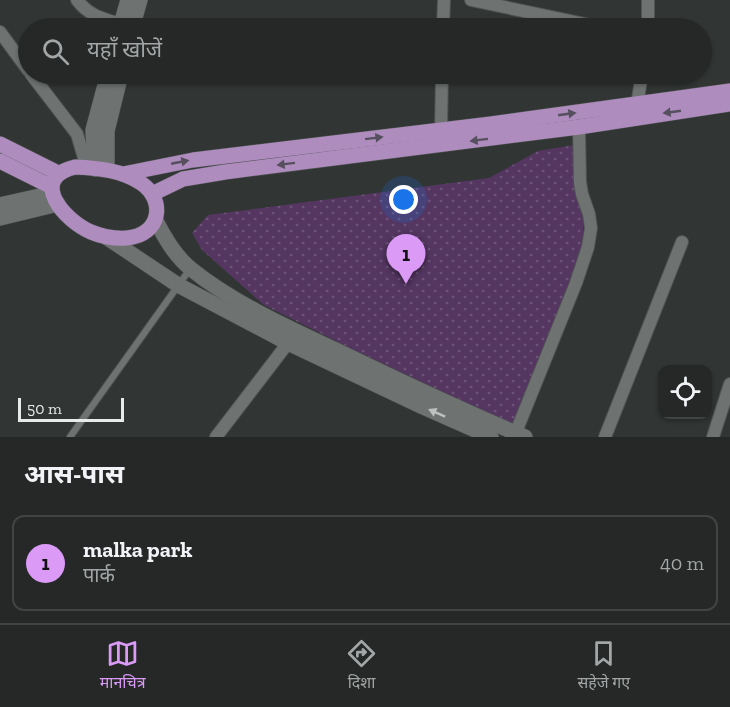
<!DOCTYPE html>
<html lang="hi">
<head>
<meta charset="utf-8">
<style>
	:root { --surface:#252827; --page:#313433; --text:#f1f3f6; --muted:#a3a6a7; --line:#424444; --accent:#da9af6 }
	body { margin:0; font-family:"Zilla Slab","Noto Sans Devanagari",serif; background:var(--page); color:var(--text) }
	.controls { position:absolute; right:18px; bottom:18px; display:grid; overflow:hidden; border-radius:12px; box-shadow:0 2px 4px #0004 }
	.controls button { width:54px; height:54px; display:grid; place-items:center; padding:0; border:0; border-bottom:2px solid var(--line); background:var(--surface); color:var(--text); font:30px sans-serif }
	.scale { position:absolute; left:18px; bottom:15px; width:106px; box-sizing:border-box; padding-left:6px; border:3px solid #e9ebea; border-top:0; font-size:16px; line-height:21px; white-space:nowrap; color:#e9ebea; -webkit-text-stroke:4px #313534; paint-order:stroke }
	.you { position:absolute; left:404px; top:200px; width:21px; height:21px; margin:-15px; border:4px solid #fff; border-radius:50%; background:#1a73e8; box-shadow:0 0 0 9px #1a73e833 }
	.badge { display:grid; place-items:center; width:39px; height:39px; border-radius:50%; background:var(--accent); color:#111; font-size:20px; font-weight:700 }
	.pin { position:absolute; translate:-50% -50px; filter:drop-shadow(0 2px 3px #0008) }
	.pin::after { content:''; position:absolute; top:32px; width:21px; height:18px; background:inherit; clip-path:polygon(0 0,100% 0,50% 100%) }
	.list { margin:0; padding:0; list-style:none }
	h2 { display:flex; justify-content:space-between; align-items:center; height:78px; margin:0; padding:0 24px; font-size:26px }
	h2 small { font-size:20px; font-weight:400; color:var(--muted) }
	.list li { display:grid; grid-template-columns:39px 1fr auto; gap:18px; align-items:center; box-sizing:border-box; height:96px; margin:0 12px 12px; padding:0 12px; border:2px solid var(--line); border-radius:12px }
	.list b { display:block; font-size:22px; white-space:nowrap }
	.list p { margin:0; font-size:20px; white-space:nowrap; color:var(--muted) }
	.list em { font-size:20px; font-style:normal; color:var(--muted) }
	.icon { flex:none; width:33px; height:33px; fill:none; stroke:currentColor; stroke-width:2; stroke-linecap:round; stroke-linejoin:round }
	.map { position:relative; flex:none; width:730px; height:437px; overflow:hidden }
	.search { position:absolute; background:var(--surface); box-shadow:0 2px 4px #0004; left:18px; right:18px; top:18px; height:66px; display:flex; align-items:center; gap:15px; box-sizing:border-box; padding:0 21px; border-radius:33px; color:var(--muted); font-size:22px }
	.sheet { height:186px; background:var(--surface) }
	nav { display:flex; justify-content:space-around; align-items:center; box-sizing:border-box; height:84px; border-top:2px solid var(--line); background:var(--surface); font-size:16px; color:var(--muted) }
	nav a { display:grid; justify-items:center; gap:3px }
	nav .on { color:var(--accent) }
	.map>svg:first-child { display:block }
	.grass { fill:url(#grass-dots) }
	.lines { fill:none; stroke-linecap:round; stroke-linejoin:round }
	.lane-casing { stroke:#4f5352; stroke-width:8 }
	.street-casing { stroke:#4f5352; stroke-width:14 }
	.secondary-casing { stroke:#4f5352; stroke-width:16 }
	.primary-casing { stroke:#4f5352; stroke-width:16 }
	.lane { stroke:#6e7271; stroke-width:6 }
	.street { stroke:#6e7271; stroke-width:12 }
	.secondary { stroke:#6e7271; stroke-width:15 }
	.primary { stroke:#ae8cbe; stroke-width:15 }
	.oneway { fill:#564f5d }
	.oneway2 { fill:#bec1c0 }
</style>
</head>
<body>
<div class="map">
<svg width="730" height="437" viewBox="0 0 730 437">
	<defs>
		<pattern id="grass-dots" width="8" height="8" patternUnits="userSpaceOnUse" patternTransform="scale(1.5)"><rect width="8" height="8" fill="#543661"/><path d="M2 2h.1M6 6h.1" fill="none" stroke="#6d5378" stroke-width="1.8" stroke-linecap="round"/></pattern>
	</defs>
	<rect width="100%" height="100%" fill="#313534"/>
	<path class="grass" d="M586,143l-4,119 -44,110 -14,58 -172,-81 -88,-44 -62,-55 -10,-17 16,-18 281,-37 49,-27z"/>
	<g class="lines">
		<defs>
			<path id="lane" d="M70,437l120,-168"/>
			<g id="street">
				<path d="M77,0c12,16 26,19 44,24"/>
				<path d="M471,0l133,28"/>
				<path d="M443,28l1,-28"/>
				<path d="M648,28v-28"/>
				<path d="M0,32l28,38"/>
				<path d="M31,74l46,60 10,34"/>
				<path d="M637,105l5,-31"/>
				<path d="M441,130l1,-56"/>
				<path d="M216,437l72,-94"/>
				<path d="M514,437l62,-154 12,-36 3,-19 -2,-14 -7,-20 -2,-12 -1,-55"/>
				<path d="M605,437l77,-195"/>
				<path d="M713,437l17,-53"/>
			</g>
			<g id="secondary">
				<path d="M120,28l8,-28"/>
				<path d="M132,28l8,-28"/>
				<path d="M95,169l-2,-39 15,-56"/>
				<path d="M107,170v-39l14,-57"/>
				<path d="M0,205l53,-12"/>
				<path d="M0,218l58,-14"/>
				<path d="M156,221c9,17 19,35 35,48 42,34 98,59 147,82 62,30 124,59 187,86"/>
				<path d="M106,237l72,48 110,58 135,64 68,30"/>
			</g>
			<g id="primary">
				<path d="M0,144l58,29"/>
				<path d="M0,161l52,26"/>
				<path d="M75,167c23,1 46,3 66,16 25,17 20,52 -14,55 -12,1 -24,-1 -36,-6 -26,-11 -64,-53 -16,-65z"/>
				<path d="M123,174l70,-14 298,-36 239,-33"/>
				<path d="M152,194l31,-15 42,-7 354,-45 151,-23"/>
			</g>
		</defs>
		<use href="#lane" class="lane-casing"/>
		<use href="#street" class="street-casing"/>
		<use href="#secondary" class="secondary-casing"/>
		<use href="#primary" class="primary-casing"/>
		<use href="#lane" class="lane"/>
		<use href="#street" class="street"/>
		<use href="#secondary" class="secondary"/>
		<use href="#primary" class="primary"/>
	</g>
	<defs><path id="oneway-solid" d="M-6-.8H1V-3.2L6.5 0L1 3.2V.8H-6Z" transform="scale(1.5)"/></defs>
	<g class="oneway">
		<use href="#oneway-solid" transform="translate(672 112) rotate(172)"/>
		<use href="#oneway-solid" transform="translate(567 114) rotate(-8)"/>
		<use href="#oneway-solid" transform="translate(374 138) rotate(-7)"/>
		<use href="#oneway-solid" transform="translate(479 140) rotate(173)"/>
		<use href="#oneway-solid" transform="translate(180 162) rotate(-11)"/>
		<use href="#oneway-solid" transform="translate(286 164) rotate(173)"/>
	</g>
	<use class="oneway2" href="#oneway-solid" transform="translate(437 413) rotate(-156)"/>
</svg>
<div class="controls">
<button><svg class="icon" aria-label="locate" viewBox="0 0 24 24"><circle cx="12" cy="12" r="6"/><path d="M12 2v4M12 18v4M2 12h4M18 12h4"/></svg></button>
</div>
<div class="scale">50 m</div>
<div class="you"></div>
<div class="pin badge" style="left:406px;top:284px">1</div>
<div class="search"><svg class="icon" aria-label="search" viewBox="0 0 24 24"><circle cx="10" cy="10" r="6"/><path d="M15 15l6 6"/></svg>यहाँ खोजें</div>
</div>
<section class="sheet">
<h2>आस-पास<small></small></h2>
<ul class="list">
<li><span class="badge">1</span><div><b>malka park</b><p>पार्क</p></div><em>40 m</em></li>
</ul>
</section>
<nav>
<a class="on"><svg class="icon" aria-label="map" viewBox="0 0 24 24"><path d="M3 6l6-2 6 2 6-2v14l-6 2-6-2-6 2zM9 4v14M15 6v14"/></svg>मानचित्र</a>
<a><svg class="icon" aria-label="directions" viewBox="0 0 24 24"><path d="M12 3l9 9-9 9-9-9zM9 14v-3h6M13 9l2 2-2 2"/></svg>दिशा</a>
<a><svg class="icon" aria-label="saved" viewBox="0 0 24 24"><path d="M7 4h10v16l-5-4-5 4z"/></svg>सहेजे गए</a>
</nav>
</body>
</html>
